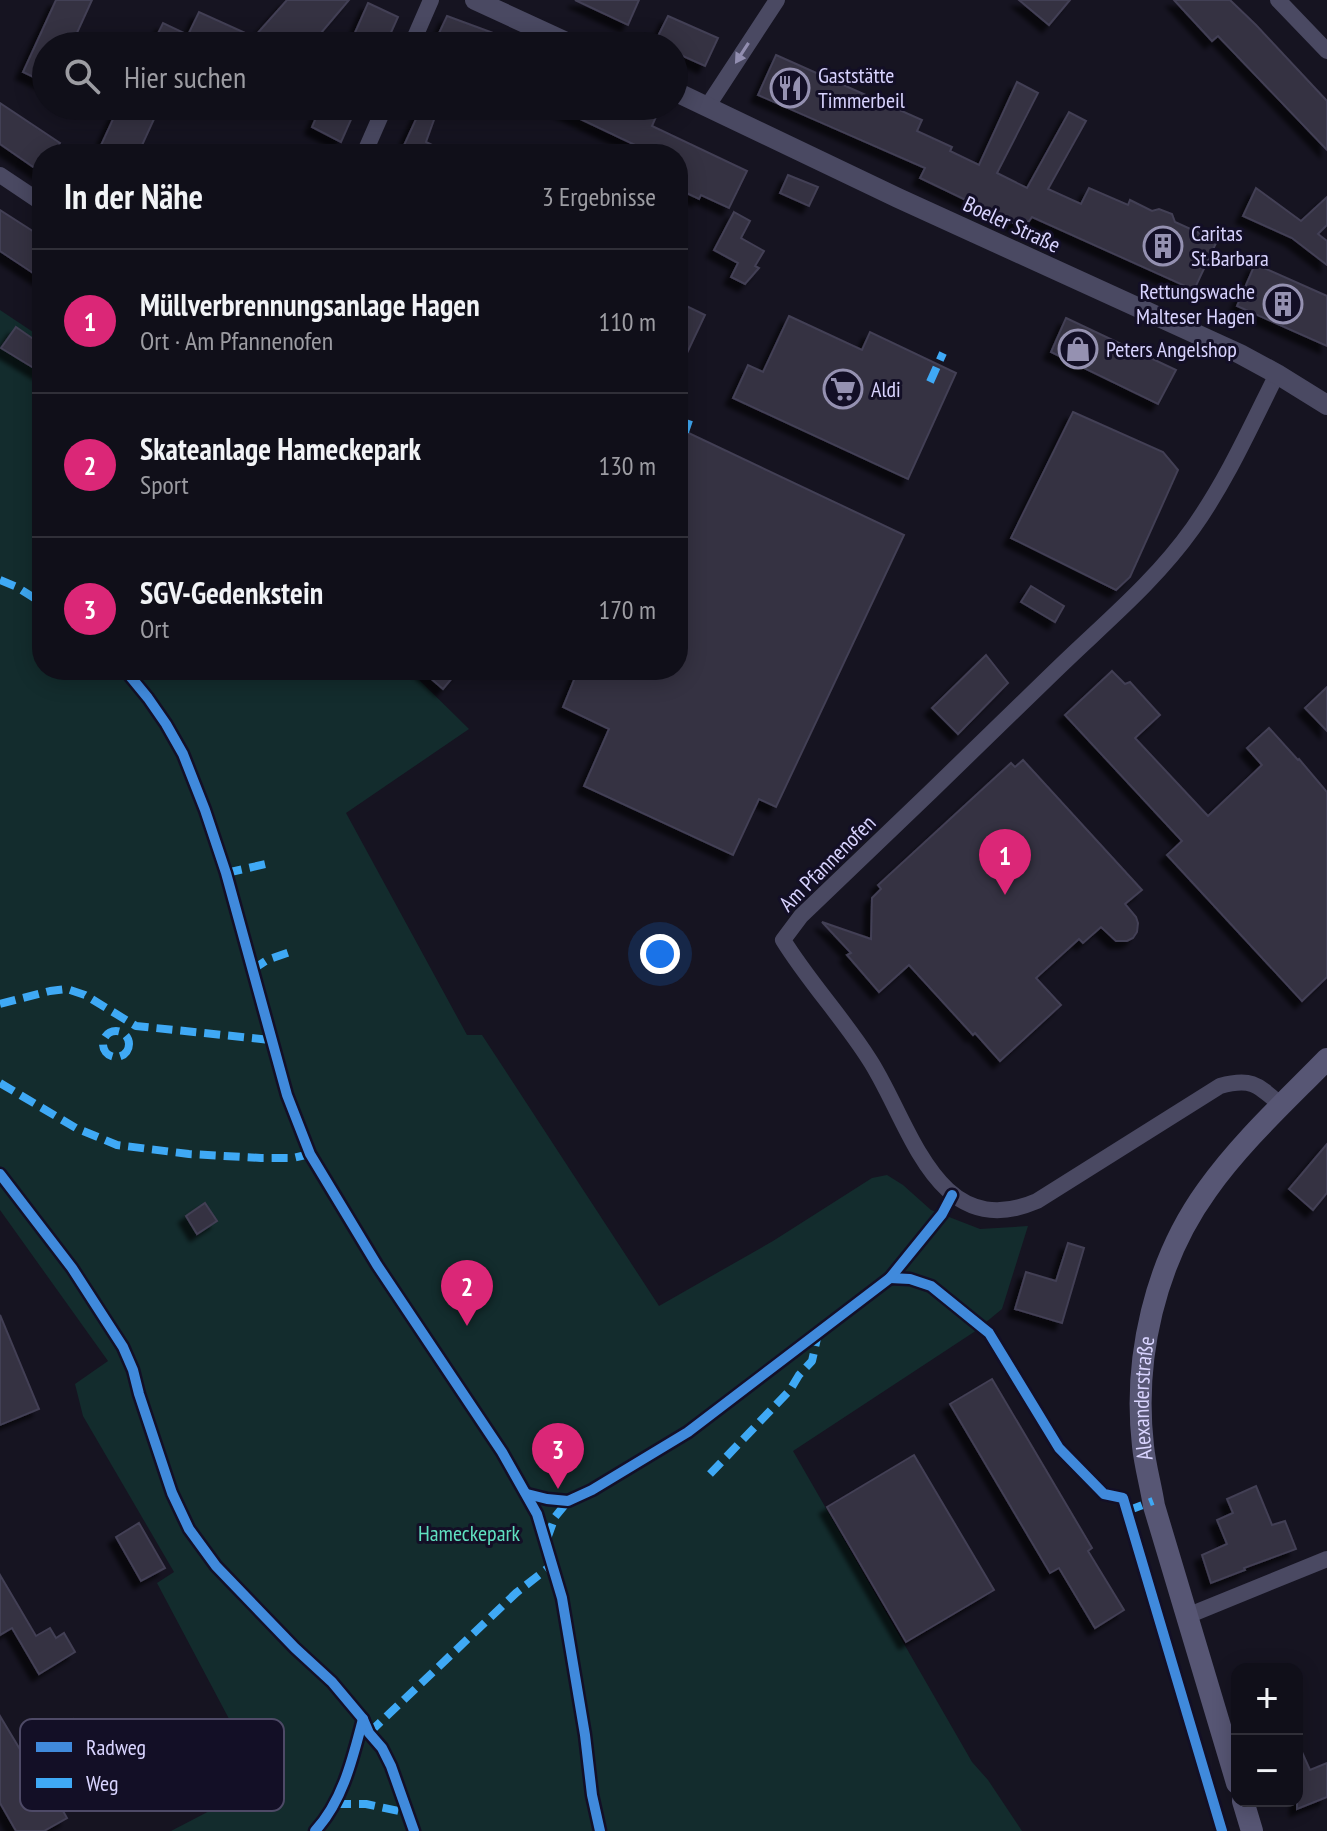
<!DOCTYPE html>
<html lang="de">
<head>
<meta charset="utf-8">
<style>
	:root { --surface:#100f19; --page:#1e1d26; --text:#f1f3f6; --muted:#9c9ca2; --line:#302f38; --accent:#db2777 }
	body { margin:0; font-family:"PT Sans Narrow",sans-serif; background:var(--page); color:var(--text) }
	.controls { position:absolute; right:24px; bottom:24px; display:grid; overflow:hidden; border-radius:16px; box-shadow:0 4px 20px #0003 }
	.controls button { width:72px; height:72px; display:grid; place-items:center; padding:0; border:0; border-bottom:2px solid var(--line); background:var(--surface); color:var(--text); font:40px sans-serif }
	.you { position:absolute; left:660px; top:954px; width:28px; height:28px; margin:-20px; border:6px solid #fff; border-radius:50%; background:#1a73e8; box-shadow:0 0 0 12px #1a73e833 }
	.badge { display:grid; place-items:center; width:52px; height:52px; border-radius:50%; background:var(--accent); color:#fff; font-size:26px; font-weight:700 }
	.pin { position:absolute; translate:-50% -66px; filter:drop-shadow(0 2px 4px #0008) }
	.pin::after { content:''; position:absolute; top:42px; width:28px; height:24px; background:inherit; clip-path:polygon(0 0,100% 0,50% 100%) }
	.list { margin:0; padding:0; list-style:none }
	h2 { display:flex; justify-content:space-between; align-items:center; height:104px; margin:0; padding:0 32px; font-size:34px }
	h2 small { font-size:26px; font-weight:400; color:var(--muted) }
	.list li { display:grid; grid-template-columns:52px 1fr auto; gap:24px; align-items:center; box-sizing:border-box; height:144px; padding:0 32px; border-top:2px solid var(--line) }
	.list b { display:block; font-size:30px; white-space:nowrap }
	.list p { margin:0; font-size:26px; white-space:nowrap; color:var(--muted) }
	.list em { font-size:26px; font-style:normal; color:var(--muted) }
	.icon { flex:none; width:44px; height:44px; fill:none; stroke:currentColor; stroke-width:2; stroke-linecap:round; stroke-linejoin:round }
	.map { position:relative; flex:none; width:1327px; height:1831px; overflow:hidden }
	.search { position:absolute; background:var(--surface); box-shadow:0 4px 20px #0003; left:32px; top:32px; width:656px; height:88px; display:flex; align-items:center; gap:20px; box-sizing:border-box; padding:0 28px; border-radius:44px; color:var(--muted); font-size:30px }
	.panel { position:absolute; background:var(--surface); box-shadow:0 4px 20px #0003; left:32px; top:144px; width:656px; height:536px; border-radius:32px }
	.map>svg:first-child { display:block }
	.green { fill:#132c2d }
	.building { fill:#343243; stroke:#433f54; stroke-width:2; filter:url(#shadow) }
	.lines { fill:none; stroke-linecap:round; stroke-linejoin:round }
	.minor { stroke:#4a4962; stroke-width:16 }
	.tertiary { stroke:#4a4962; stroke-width:20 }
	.secondary { stroke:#575674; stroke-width:22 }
	.quiet { stroke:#3fa9f5; stroke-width:8; stroke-dasharray:16 8; stroke-linecap:butt }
	.cycleway-casing { stroke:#130f26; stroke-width:15 }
	.cycleway { stroke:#408adc; stroke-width:10 }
	.oneway { fill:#928eb0 }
	.labels { text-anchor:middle; stroke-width:6; stroke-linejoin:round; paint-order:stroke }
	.poi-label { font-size:22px; fill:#d9d4ff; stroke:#130f26; text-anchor:start }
	.street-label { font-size:22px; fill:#d9d4ff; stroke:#130f26 }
	.park-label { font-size:22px; fill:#5fe0c0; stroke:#130f26 }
	.key { fill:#130f26; stroke:#4e4a67; stroke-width:2 }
	.key-label { font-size:22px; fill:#d9d4ff }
</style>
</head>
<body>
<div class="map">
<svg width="1327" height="1831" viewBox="0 0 1327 1831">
	<defs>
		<filter id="shadow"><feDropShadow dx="-7" dy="7" stdDeviation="2" flood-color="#0009"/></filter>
	</defs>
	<rect width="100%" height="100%" fill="#161421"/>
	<path class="green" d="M0,310l42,28v332h367l60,59 -123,84 121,222h15l177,271 114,-65 99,-63 15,-3 16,10 28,25 49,19 48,-3 -26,83 -28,23 -181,119 179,311 16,18 34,51h-851l92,-48 -106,-200 17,-11 -91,-156 -8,-32 33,-23 -108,-151z"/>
	<g class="building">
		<path d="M56,0h36l-21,46h-25v37l-23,-11z"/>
		<path d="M287,0h62l-39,46h-158l11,-23 25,12 11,-23 55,25z"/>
		<path d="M575,0h64l-11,25z"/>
		<path d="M1019,0h51l-21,25z"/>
		<path d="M1174,0h56l26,25 71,76v49l-109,-114 -6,5z"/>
		<path d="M368,3l30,14 -13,29h-36z"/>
		<path d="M447,16l76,28v2h-90z"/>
		<path d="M668,16l50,22 -13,28 -31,-14v-6h-21z"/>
		<path d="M776,55l146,65 -5,11 35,16 -2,4 29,14 38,-83 21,11 -41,80 30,15 42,-76 17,9 -38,68 33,15 8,-16 39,17 2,-5 22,11 7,-2 13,5 3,8 42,19 -23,49 -162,-73 -8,11 -104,-50 5,-10 -167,-73z"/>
		<path d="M0,103l60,40 -7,11h-11v19l-42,-29z"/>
		<path d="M119,106h41l-22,48h-41z"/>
		<path d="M321,106h36l-16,36 -29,-15z"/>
		<path d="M422,106h17l-13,36 24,12h-50z"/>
		<path d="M553,106h91l14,6 -6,14 95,45 -18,37 -28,-13 -2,4 -21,-10v-35h-24z"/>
		<path d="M788,175l30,12 -9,19 -29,-13z"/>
		<path d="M1256,188l45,33 26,-24v28l-9,9 9,7v24l-35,-27 -49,-22z"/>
		<path d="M0,210l42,27v42l-42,-28z"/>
		<path d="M734,212l16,9 -9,17 23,13 -9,15 4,2 -14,16 -14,-7 7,-14 -24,-13z"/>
		<path d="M1255,264l72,32v50l-90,-40z"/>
		<path d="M678,302l27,13 -27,57z"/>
		<path d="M789,316l73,34 8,-18 86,41 -48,106 -175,-81 15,-33 15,7z"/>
		<path d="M1066,318l110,52 -18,34 -107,-52z"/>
		<path d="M16,327l26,18v28l-41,-25z"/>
		<path d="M1073,412l90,40 15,18 -48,107 -14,13 -105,-52z"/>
		<path d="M678,428l226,107 -128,272 -17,-8 -26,56 -149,-69 25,-57 -46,-22 15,-37h100z"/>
		<path d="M1031,586l33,20 -9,16 -34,-20z"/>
		<path d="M986,655l22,28 -50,51 -26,-26z"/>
		<path d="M421,670h38l-16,19z"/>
		<path d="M1112,671l13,13 5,-2 30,33 -25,23 73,78 54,-51 -15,-17 22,-20 29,32 1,-1 28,33v185l-25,24 -135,-146 15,-14 -117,-126z"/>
		<path d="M1327,687v44l-22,-23z"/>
		<path d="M1023,760l119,130 -17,14 11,13 2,6 -1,9 -4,6 -6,3h-11l-15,-14 -18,16 -4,-4 -43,39 25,27 -61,56 -25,-28 -2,2 -64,-70 -30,27 -32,-37 4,-2 -29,-31 49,17 1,-41 9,-9 -3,-4 133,-122 4,4z"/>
		<path d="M1327,1144v49l-14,17 -24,-21z"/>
		<path d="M205,1203l12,18 -20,13 -11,-18z"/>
		<path d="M1068,1243l16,5 -22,75 -47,-14 11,-37 30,9z"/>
		<path d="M0,1315l39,94 -39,16z"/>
		<path d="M992,1379l100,169 -4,3 36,59 -29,18 -36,-60 -9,5 -100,-169z"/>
		<path d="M914,1455l80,135 -88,52 -79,-135z"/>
		<path d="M1256,1486l16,39 13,-4 11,28 -52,19 1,2 -34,13 -9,-28 25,-11 -10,-24 16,-7 -6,-14z"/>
		<path d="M139,1523l26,45 -24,13 -25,-44z"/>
		<path d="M0,1575l36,61 14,-8 6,10 8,-5 11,19 -36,22 -27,-46 -12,7z"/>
		<path d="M0,1716l21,35 52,-32 30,48 -25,14 -19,-33 -37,22 23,40 13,-8 9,16 -23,13h-28l-16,-28z"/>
		<path d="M1297,1741l13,29 17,-7v34l-30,12z"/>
	</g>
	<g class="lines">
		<g class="minor">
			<path d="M1278,0l49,51"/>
			<path d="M411,46l20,-46"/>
			<path d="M707,107l70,-107"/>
			<path d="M364,154l21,-48"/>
			<path d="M0,175l42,28"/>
			<path d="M1277,374c-26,52 -50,106 -84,154 -39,55 -91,97 -139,144 -84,82 -168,163 -253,244l-18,24c26,42 60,78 86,119 41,62 66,186 168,142l183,-115c32,-9 38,-1 62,20"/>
			<path d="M1187,1616l140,-57"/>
		</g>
		<g class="tertiary">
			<path d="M475,0l100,46"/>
			<path d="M674,91l224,107 342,156 37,20 50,31"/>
		</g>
		<g class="secondary">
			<path id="s1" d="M1237,1783l-83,-277c-3,-20 -9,-40 -11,-60 -10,-88 12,-184 64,-256 34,-48 79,-89 120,-131"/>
			<path d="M1243,1801l9,30"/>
		</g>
		<g class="quiet">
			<path d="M930,382l13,-29"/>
			<path d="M685,432l4,-12"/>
			<path d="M0,580l17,7 25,16"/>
			<path d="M226,873l40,-9"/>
			<path d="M252,970l15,-10 23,-8"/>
			<path d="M0,1004l50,-13 17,-2 18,6 51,31 135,14"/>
			<circle cx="116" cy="1044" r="13"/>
			<path d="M0,1083l76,45 41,17 72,9 72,4h32l17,-4"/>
			<path d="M710,1474l80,-84 9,-15 13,-14 6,-27"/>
			<path d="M1127,1511l26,-10"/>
			<path d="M547,1539l8,-22 13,-16"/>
			<path d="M369,1733l147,-140 37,-29"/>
			<path d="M335,1804h31l42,9"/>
		</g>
		<defs>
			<g id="cycleway">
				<path d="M125,670l23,28 18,26 17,30 22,56 21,63 61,222 23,59 67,111 125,187 35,62 25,84 23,137 7,60 8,36"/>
				<path d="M0,1174l72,94 51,79 10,23 6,24 33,99 17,36 27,37 79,82 37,34 31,37 6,14 13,15 9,18 23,65"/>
				<path d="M890,1278l20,1 21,7 58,47 70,115 45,46 19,4 99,333"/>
				<path d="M527,1494l20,5 21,2 24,-11 96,-58 202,-154 52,-64 10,-19"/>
				<path d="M315,1831c28,-30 38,-74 48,-112"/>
			</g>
		</defs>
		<use href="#cycleway" class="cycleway-casing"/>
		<use href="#cycleway" class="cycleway"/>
	</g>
	<defs><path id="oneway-solid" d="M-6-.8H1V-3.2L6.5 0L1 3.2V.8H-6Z" transform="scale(2)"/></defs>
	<use class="oneway" href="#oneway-solid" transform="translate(742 53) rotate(123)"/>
	<defs>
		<symbol id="restaurant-ring" viewBox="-11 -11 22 22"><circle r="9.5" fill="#130f26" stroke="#9591b1" stroke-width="1.5"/><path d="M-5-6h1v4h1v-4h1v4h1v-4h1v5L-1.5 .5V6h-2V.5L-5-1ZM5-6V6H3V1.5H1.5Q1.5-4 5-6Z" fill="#9591b1"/></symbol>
		<symbol id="building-ring" viewBox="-11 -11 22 22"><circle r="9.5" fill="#130f26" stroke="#9591b1" stroke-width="1.5"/><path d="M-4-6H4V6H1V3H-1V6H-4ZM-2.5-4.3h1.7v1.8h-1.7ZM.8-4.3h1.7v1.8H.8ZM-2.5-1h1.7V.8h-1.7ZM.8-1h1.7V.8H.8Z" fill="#9591b1"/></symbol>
		<symbol id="shop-ring" viewBox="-11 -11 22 22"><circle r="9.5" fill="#130f26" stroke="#9591b1" stroke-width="1.5"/><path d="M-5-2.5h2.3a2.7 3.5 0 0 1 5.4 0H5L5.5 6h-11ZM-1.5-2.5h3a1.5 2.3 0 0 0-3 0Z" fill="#9591b1"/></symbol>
		<symbol id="supermarket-ring" viewBox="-11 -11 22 22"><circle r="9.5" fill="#130f26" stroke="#9591b1" stroke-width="1.5"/><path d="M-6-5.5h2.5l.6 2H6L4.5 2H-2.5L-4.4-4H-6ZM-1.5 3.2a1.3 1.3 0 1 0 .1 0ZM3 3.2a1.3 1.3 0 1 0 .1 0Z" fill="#9591b1"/></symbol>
	</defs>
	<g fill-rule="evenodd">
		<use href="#restaurant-ring" x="768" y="66" width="44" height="44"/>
		<use href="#building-ring" x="1141" y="224" width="44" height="44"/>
		<use href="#building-ring" x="1261" y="282" width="44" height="44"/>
		<use href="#shop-ring" x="1056" y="327" width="44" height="44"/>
		<use href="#supermarket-ring" x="821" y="367" width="44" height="44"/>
	</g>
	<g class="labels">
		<g class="poi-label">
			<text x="818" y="83">Gaststätte<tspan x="818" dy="25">Timmerbeil</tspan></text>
			<text x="1191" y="241">Caritas<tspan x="1191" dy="25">St.Barbara</tspan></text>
			<text x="1255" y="299" text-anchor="end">Rettungswache<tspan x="1255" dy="25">Malteser Hagen</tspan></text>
			<text x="1106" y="357">Peters Angelshop</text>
			<text x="871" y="397">Aldi</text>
		</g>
		<g class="street-label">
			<text transform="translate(1012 224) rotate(25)" y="8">Boeler Straße</text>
			<text transform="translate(827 863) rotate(-45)" y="8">Am Pfannenofen</text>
			<text dy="8" stroke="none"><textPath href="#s1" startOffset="398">Alexanderstraße</textPath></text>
		</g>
		<g class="park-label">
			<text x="469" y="1541">Hameckepark</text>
		</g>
	</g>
	<rect x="20" y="1719" width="264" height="92" rx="12" class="key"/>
	<rect x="36" y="1742" width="36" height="10" fill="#408adc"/>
	<rect x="36" y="1778" width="36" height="10" fill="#3fa9f5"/>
	<g class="key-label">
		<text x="86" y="1755">Radweg</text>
		<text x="86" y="1791">Weg</text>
	</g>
</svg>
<div class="controls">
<button>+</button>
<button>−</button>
</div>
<div class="you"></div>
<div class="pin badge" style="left:1005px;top:895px">1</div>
<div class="pin badge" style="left:467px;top:1326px">2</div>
<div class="pin badge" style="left:558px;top:1489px">3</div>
<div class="search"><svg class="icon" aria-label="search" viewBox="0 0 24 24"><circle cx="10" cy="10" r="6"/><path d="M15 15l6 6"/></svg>Hier suchen</div>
<section class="panel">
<h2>In der Nähe<small>3 Ergebnisse</small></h2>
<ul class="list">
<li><span class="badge">1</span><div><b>Müllverbrennungsanlage Hagen</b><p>Ort · Am Pfannenofen</p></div><em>110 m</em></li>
<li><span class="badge">2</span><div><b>Skateanlage Hameckepark</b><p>Sport</p></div><em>130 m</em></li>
<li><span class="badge">3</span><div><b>SGV-Gedenkstein</b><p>Ort</p></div><em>170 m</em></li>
</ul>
</section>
</div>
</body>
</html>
